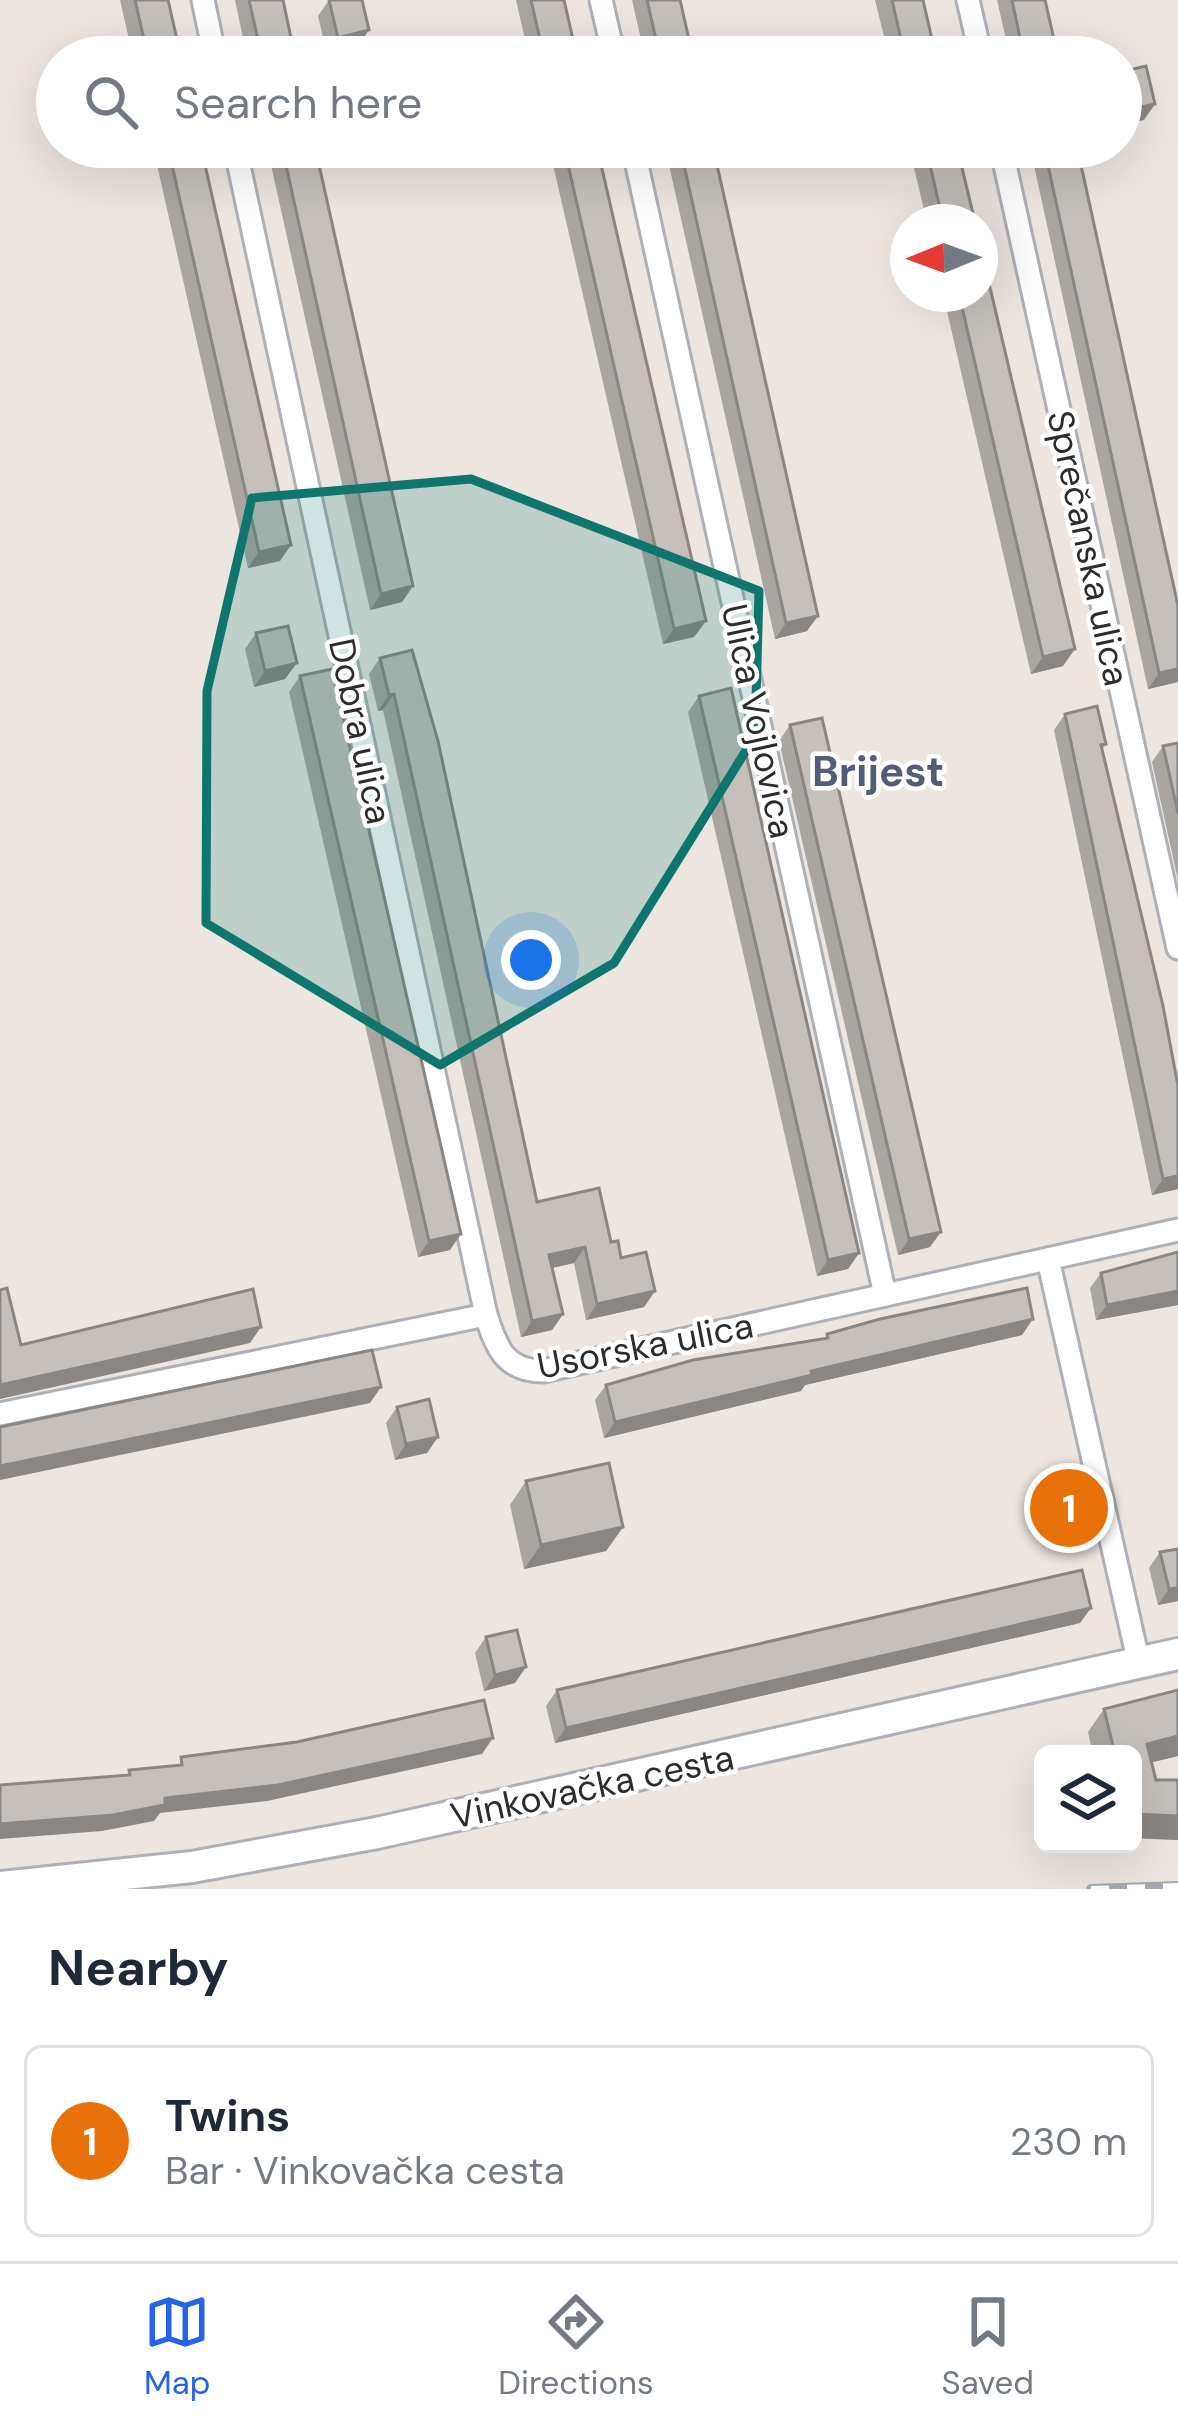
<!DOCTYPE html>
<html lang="en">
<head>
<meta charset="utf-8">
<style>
	:root { --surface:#fff; --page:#f2f2f3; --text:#1f2937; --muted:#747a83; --line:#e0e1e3; --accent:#2563eb }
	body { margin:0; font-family:"DM Sans",sans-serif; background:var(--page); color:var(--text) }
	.controls { position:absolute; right:36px; bottom:36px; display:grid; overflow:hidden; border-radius:18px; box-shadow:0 12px 48px #0002 }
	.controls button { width:108px; height:108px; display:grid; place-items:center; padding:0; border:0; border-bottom:3px solid var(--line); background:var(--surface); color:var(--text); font:60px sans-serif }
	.compass { position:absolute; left:890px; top:204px; width:108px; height:108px; border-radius:50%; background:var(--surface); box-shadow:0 12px 48px #0002; rotate:269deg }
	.you { position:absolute; left:531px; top:960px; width:42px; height:42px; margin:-30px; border:9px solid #fff; border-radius:50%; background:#1a73e8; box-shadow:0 0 0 18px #1a73e833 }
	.badge { display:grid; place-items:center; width:78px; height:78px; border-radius:50%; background:var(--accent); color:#fff; font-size:39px; font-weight:700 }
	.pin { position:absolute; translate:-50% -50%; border:6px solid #fff; box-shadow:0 3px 12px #0006 }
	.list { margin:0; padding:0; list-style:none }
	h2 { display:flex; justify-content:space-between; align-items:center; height:156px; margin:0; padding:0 48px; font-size:51px }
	h2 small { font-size:39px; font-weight:400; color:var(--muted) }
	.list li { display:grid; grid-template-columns:78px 1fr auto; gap:36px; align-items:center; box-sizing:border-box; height:192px; margin:0 24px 24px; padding:0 24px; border:3px solid var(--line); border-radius:18px }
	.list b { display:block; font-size:45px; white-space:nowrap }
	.list p { margin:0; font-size:39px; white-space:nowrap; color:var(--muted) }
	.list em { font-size:39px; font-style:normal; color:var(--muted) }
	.icon { flex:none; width:66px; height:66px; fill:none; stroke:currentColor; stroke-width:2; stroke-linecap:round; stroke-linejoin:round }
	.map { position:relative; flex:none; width:1178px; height:1889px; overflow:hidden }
	.search { position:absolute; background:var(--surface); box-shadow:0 12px 48px #0002; left:36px; right:36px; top:36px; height:132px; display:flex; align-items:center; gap:30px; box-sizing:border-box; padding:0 42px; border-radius:66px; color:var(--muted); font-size:45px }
	.sheet { height:372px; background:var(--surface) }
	nav { display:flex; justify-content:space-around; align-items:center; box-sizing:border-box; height:168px; border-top:3px solid var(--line); background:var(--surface); font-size:33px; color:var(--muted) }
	nav a { display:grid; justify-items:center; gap:6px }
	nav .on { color:var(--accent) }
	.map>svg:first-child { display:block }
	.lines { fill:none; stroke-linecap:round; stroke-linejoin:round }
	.minor-casing { stroke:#adb0b6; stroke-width:27 }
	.secondary-casing { stroke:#adb0b6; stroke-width:36 }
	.minor { stroke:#fff; stroke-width:21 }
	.secondary { stroke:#fff; stroke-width:30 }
	.rail-casing { stroke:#a3a8b4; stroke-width:10 }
	.rail { stroke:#fff; stroke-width:6; stroke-dasharray:18; stroke-linecap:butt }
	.wall { fill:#a9a5a1 }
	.shaded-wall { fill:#8a8683 }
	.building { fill:#c5c0bb; stroke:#8a8683; stroke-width:3 }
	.marked { fill:#0f766e; fill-opacity:0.2; stroke:#0f766e; stroke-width:9; stroke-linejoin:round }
	.labels { text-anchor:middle; stroke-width:9; stroke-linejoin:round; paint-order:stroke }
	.street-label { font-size:36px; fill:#2c2c2c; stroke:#fff }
	.quarter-label { font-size:42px; font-weight:bold; fill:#525e77; stroke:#fff }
</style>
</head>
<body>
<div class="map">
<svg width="1178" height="1889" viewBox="0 0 1178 1889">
	<rect width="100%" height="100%" fill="#ece5e0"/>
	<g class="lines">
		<defs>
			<g id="minor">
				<path d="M203,0l12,57"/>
				<path d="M601,0l13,57"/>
				<path d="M968,0l13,57"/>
				<path d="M235,147l251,1168"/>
				<path d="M633,147l252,1148"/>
				<path d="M1001,147l177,801"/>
				<path d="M1048,1259l91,405"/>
				<path d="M0,1414l486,-99c10,32 19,56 57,56l635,-141"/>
			</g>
			<path id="secondary" d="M0,1887l192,-20 185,-34 801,-179"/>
		</defs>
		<use href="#minor" class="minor-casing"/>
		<use href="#secondary" class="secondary-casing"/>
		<use href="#minor" class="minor"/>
		<use href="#secondary" class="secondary"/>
		<defs>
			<path id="rail" d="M1091,1889l87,-3"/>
		</defs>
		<use href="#rail" class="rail-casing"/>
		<use href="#rail" class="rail"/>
	</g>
	<g class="wall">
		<path d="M120,0h48l13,57h-48z"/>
		<path d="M235,0h48l12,57h-48z"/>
		<path d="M329,0l29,46 -31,8 -9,-38z"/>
		<path d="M516,0h48l13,57h-48z"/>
		<path d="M632,0h48l13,57h-48z"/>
		<path d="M875,0h48l13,57h-47z"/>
		<path d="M997,0h48l13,57h-48z"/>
		<path d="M153,147h48l79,414 -32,7z"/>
		<path d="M267,147h48l98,439 -11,16 -32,8z"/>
		<path d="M549,147h48l109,474 -12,16 -31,7z"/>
		<path d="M665,147h48l94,484 -32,8z"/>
		<path d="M909,147h48l18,75h-48z"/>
		<path d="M1030,147h47l101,459v76l-30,7z"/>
		<path d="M943,294h37l83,372 -32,8z"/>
		<path d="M256,633l29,46 -31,8 -9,-38z"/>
		<path d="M412,650l125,552 74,40 10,16 34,33 -11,16 -58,13 -12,-57 -22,5 11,46 -11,16 -31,7 -138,-627 -5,1 -9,-37 11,-16z"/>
		<path d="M300,676l150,574 -32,7 -129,-565z"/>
		<path d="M699,696l160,557 -11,16 -31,7 -129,-564z"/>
		<path d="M1065,714l41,30 -4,6 76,336v103l-26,6 -98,-465z"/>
		<path d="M790,725l140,522 -32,8 -119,-514z"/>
		<path d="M1178,743v137l-26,-118 11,-16z"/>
		<path d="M1178,1252v53l-82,15 -6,-32 11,-15z"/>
		<path d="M827,1334l195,1 -217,50 -4,6 -197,47 -9,-38 11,-15 218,-46z"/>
		<path d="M397,1407l41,30 -11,16 -32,7 -9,-37z"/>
		<path d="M1053,1480l41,29 -11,16 -32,8 -9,-37z"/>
		<path d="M526,1481l97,46 -17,24 -82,18 -14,-64z"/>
		<path d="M1160,1552l18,49 -20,4 -9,-37z"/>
		<path d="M1080,1623l-525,120 -9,-37 11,-16z"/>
		<path d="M486,1637l29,46 -31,8 -9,-38z"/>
		<path d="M1178,1690v66l-27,6 5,18h22v60l-45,-2v-84h-40l-5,-22 16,-23z"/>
	</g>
	<g class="shaded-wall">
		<path d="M369,30l-11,16 -31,8 11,-16z"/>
		<path d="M1155,104l-11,16 -23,5v-10l2,-4z"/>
		<path d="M291,545l-11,16 -32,7 11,-16z"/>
		<path d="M413,586l-11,16 -32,8 11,-16z"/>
		<path d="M818,616l-11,15 -32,8 11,-16z"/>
		<path d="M706,621l-12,16 -31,7 11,-15z"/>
		<path d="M1075,649l-12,17 -32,8 12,-17z"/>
		<path d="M297,663l-12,16 -31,8 11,-16z"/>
		<path d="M1178,669v13l-30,7 11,-16z"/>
		<path d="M394,694l-11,16 -5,1 11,-16z"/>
		<path d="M1178,1176v13l-26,6 11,-16z"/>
		<path d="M941,1232l-11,15 -32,8 11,-16z"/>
		<path d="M461,1234l-11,16 -32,7 11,-16z"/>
		<path d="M585,1247l-11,16 -36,8 11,-16z"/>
		<path d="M859,1253l-11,16 -31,7 11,-16z"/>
		<path d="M655,1291l-11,16 -58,13 11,-16z"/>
		<path d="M1178,1291v14l-82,15 11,-15z"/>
		<path d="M563,1314l-11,16 -31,7 11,-16z"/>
		<path d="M1033,1319l-11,16 -217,50 -4,6 -197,47 11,-16 196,-51z"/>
		<path d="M261,1327l-11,16 -250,56v-14z"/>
		<path d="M381,1387l-11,16 -370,77v-14z"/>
		<path d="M438,1437l-11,16 -32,7 11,-16z"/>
		<path d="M1094,1509l-11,16 -32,8 11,-16z"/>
		<path d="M623,1527l-17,24 -82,18 17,-24z"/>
		<path d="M1178,1588v13l-20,4 11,-16z"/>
		<path d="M1091,1608l-11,15 -525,120 11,-15z"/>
		<path d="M526,1667l-11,16 -31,8 11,-16z"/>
		<path d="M1178,1736v20l-45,11 14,-23z"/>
		<path d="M493,1738l-11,16 -215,47 -107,12 -6,8 -52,10 -102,8v-15l165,-26z"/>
		<path d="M1133,1814l45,2v24l-45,-2z"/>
	</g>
	<g class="building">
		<path d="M135,0h33l13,57h-33z"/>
		<path d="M249,0h34l12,57h-33z"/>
		<path d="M329,0h33l7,30 -31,8z"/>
		<path d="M531,0h33l13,57h-33z"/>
		<path d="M647,0h33l13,57h-33z"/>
		<path d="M892,0h31l13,57h-31z"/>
		<path d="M1012,0h33l13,57h-34z"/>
		<path d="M1146,66l9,38 -32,7 -2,-8v-31z"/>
		<path d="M168,147h33l90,398 -32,7z"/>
		<path d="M282,147h33l98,439 -32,8z"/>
		<path d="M564,147h33l109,474 -32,8z"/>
		<path d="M680,147h33l105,469 -32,7z"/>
		<path d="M926,147h31l18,75h-32z"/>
		<path d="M1044,147h33l101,459v63l-19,4z"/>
		<path d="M980,245l95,404 -32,8 -84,-363h21z"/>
		<path d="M288,626l9,37 -32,8 -9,-38z"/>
		<path d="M412,650l26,91 99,461 62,-14 12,54 7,-1 3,17 25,-6 9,39 -58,13 -12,-57 -36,8 14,59 -31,7 -138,-627 -5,1 -9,-37z"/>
		<path d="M332,669l129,565 -32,7 -129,-565z"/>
		<path d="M731,688l128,565 -31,7 -129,-564z"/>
		<path d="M1097,706l9,38 -5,1 62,261 15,80v90l-15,3 -98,-465z"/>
		<path d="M822,718l119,514 -32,7 -119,-514z"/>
		<path d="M1178,743v70l-15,-67z"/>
		<path d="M1178,1252v39l-71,14 -6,-32z"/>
		<path d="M7,1288l14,57 232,-56 8,38 -261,58v-95z"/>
		<path d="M1027,1288l6,31 -222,52 1,4 -197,47 -9,-37 87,-25 135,-22 -1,-4 53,-15z"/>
		<path d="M372,1350l9,37 -381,79v-39z"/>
		<path d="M429,1399l9,38 -32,7 -9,-37z"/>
		<path d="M609,1463l14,64 -82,18 -15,-64z"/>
		<path d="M1085,1472l9,37 -32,8 -9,-37z"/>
		<path d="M1178,1549v39l-9,1 -9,-37z"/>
		<path d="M1082,1570l9,38 -525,120 -9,-38z"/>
		<path d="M517,1630l9,37 -31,8 -9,-38z"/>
		<path d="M1178,1690v46l-31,8 9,36h22v36l-45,-2v-60h-18l-11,-45z"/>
		<path d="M484,1700l9,38 -215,47 -113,13v7l-52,10 -113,9v-39l130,-10 -1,-5 53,-5 -1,-8 116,-15z"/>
	</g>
	<path class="marked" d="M471,479l288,112 -4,145 -141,227 -174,102 -234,-142 1,-232 45,-193z"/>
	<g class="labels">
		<g class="street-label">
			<text transform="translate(1089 548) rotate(78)" y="13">Sprečanska ulica</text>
			<text transform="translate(759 721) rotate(78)" y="13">Ulica Vojlovica</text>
			<text transform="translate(361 731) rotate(78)" y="13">Dobra ulica</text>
			<text transform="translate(645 1345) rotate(-11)" y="13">Usorska ulica</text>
			<text transform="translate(592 1786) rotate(-12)" y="13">Vinkovačka cesta</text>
		</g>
		<g class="quarter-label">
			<text x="878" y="786">Brijest</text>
		</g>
	</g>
</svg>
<div class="controls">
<button><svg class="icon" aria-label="layers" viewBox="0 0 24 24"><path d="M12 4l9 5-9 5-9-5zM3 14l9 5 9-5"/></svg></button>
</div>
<svg class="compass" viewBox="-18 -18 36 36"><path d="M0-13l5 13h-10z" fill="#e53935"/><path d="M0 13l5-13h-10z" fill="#747a83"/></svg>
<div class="you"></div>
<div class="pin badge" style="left:1069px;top:1508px;background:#e8710a">1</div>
<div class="search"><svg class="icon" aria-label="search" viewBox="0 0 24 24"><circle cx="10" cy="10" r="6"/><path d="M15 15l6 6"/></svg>Search here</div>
</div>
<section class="sheet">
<h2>Nearby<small></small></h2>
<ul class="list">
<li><span class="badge" style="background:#e8710a">1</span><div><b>Twins</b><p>Bar · Vinkovačka cesta</p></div><em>230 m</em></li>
</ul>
</section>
<nav>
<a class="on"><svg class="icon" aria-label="map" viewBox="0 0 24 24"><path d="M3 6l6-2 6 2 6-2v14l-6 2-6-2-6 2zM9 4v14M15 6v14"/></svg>Map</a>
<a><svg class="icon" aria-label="directions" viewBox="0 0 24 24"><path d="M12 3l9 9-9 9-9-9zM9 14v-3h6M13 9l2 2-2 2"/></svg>Directions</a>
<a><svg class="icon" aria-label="saved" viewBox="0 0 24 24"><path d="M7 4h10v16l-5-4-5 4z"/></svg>Saved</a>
</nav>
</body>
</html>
